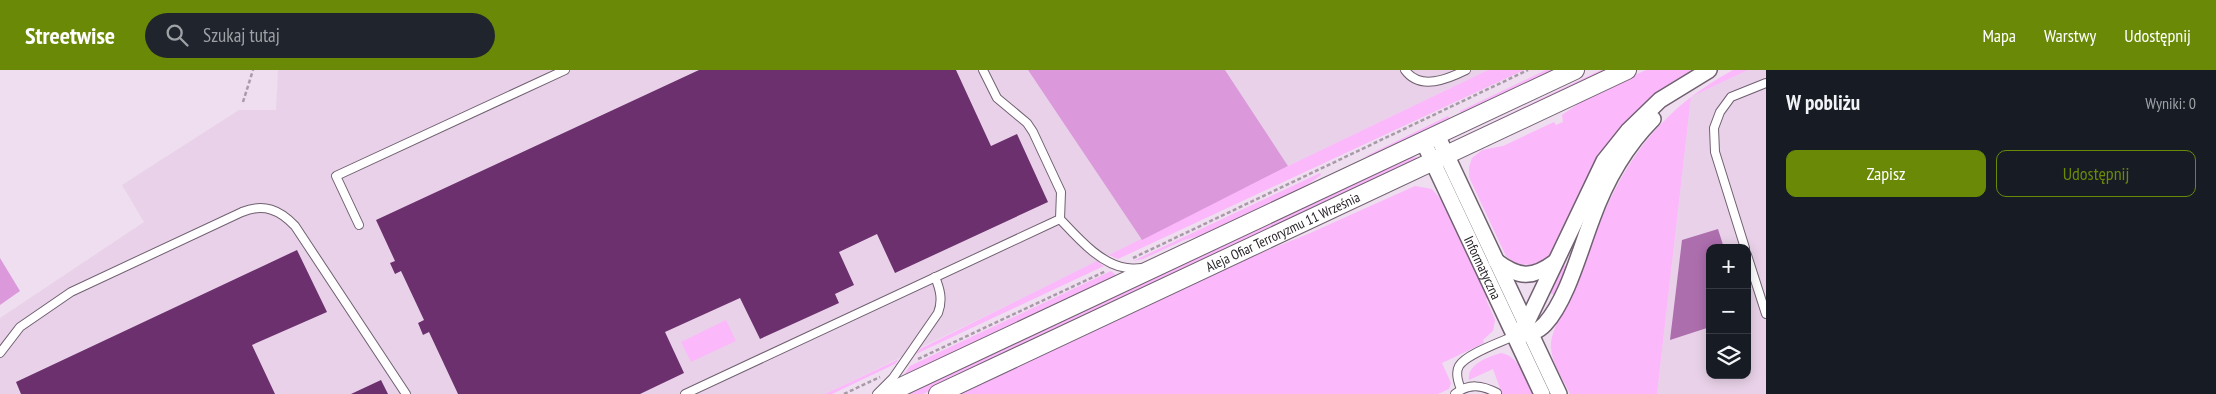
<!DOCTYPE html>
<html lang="pl">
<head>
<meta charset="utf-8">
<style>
	:root { --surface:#171b24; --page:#20242c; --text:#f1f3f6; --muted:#9ea1a6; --line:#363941; --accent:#6a8a07 }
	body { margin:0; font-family:"PT Sans Narrow",sans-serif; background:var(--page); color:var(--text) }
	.controls { position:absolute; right:15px; bottom:15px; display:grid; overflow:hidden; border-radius:10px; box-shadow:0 2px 12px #0003 }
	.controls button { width:45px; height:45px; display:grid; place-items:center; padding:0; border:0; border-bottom:1px solid var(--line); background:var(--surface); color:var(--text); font:25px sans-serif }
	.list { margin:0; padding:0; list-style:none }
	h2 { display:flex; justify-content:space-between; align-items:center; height:65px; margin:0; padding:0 20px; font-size:21px }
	h2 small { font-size:16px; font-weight:400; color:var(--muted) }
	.actions { display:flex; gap:10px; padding:15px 20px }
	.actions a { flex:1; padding:11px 0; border:1px solid var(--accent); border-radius:10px; text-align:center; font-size:18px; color:var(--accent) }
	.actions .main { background:var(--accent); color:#fff }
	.icon { flex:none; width:28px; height:28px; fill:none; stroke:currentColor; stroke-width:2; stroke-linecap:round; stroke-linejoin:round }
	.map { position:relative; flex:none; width:1766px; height:324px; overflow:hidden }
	header { display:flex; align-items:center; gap:30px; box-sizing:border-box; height:70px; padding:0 25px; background:var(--accent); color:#fff }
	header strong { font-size:24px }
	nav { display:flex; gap:28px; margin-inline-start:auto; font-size:18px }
	.search { width:350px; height:45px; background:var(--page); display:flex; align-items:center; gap:12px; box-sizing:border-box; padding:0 18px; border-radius:28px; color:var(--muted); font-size:19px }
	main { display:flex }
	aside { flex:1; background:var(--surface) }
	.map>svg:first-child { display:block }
	.built { fill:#e9d2e9; fill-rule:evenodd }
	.green { fill:#fbb8fb }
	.forest { fill:#db99db }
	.water { fill:#ad6eae }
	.building { fill:#6b306d }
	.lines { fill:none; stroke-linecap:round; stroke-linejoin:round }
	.service-casing { stroke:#706170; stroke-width:10 }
	.minor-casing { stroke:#706170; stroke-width:18 }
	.tertiary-casing { stroke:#706170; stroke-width:20 }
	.path { stroke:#a89ba8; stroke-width:2.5; stroke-dasharray:4 2.5; stroke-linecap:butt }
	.service { stroke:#fff; stroke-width:8 }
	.minor { stroke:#fff; stroke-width:15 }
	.tertiary { stroke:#fff; stroke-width:18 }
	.labels { text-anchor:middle; stroke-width:5; stroke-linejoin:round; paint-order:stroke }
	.street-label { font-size:14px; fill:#251f25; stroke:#fcebfc }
</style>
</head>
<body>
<header>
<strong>Streetwise</strong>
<div class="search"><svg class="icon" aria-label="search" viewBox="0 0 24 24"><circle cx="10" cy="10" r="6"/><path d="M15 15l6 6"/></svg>Szukaj tutaj</div>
<nav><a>Mapa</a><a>Warstwy</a><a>Udostępnij</a></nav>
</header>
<main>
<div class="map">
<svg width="1766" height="324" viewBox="0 0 1766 324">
	<rect width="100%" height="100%" fill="#efdeef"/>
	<g class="built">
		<path d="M278,0h750l114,170 -317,154h-825v-76l144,-96 -22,-37 117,-75h37z"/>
		<path d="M1225,0h263l-200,96z"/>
		<path d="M1748,0h18v324h-109l34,-297zM1710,178h37v127h-37z"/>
	</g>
	<g class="green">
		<path d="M1488,0h36l-406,189 -9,-4 179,-89z"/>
		<path d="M1546,0h10l-95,45 -1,-4z"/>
		<path d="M1601,0h10l-140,66 -1,-3z"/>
		<path d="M1646,0h48l-20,13 -88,98 -36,74 -3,5 -17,9v-4l-14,-1 -10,-8 -37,-79v-10l3,-9 10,-8 21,-4 51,-24 2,3 7,-3 -1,-7 29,-20z"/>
		<path d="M1733,0h15l-57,27 -34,297h-87c-6,-14 -18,-30 -19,-46 -2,-16 19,-50 26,-66 9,-19 14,-39 22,-57 28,-70 67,-119 134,-155z"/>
		<path d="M1448,46l4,4 -59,28 -29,9z"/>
		<path d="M1416,87l4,2 -497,235h-22l506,-236z"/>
		<path d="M1320,103l1,2 -22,16 -88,42 -27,7 -41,19 -10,2z"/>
		<path d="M1415,116l17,3 11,13 45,96 -2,1 9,21 -2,11 -10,9 1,3 -42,20 9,20 -2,6 -11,5h-481l281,-132 70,-28z"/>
		<path d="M1097,191l7,5 -188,88 4,-5z"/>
		<path d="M1563,194l5,4 -12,28 -8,-4 13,-27z"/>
		<path d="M1111,201l6,5 -215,102 8,-12z"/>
		<path d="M726,250l10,21 -45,21 -10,-20z"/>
		<path d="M1501,283c19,3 24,26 32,41h-31l-9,-25 -24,11c-2,-16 19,-23 32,-27z"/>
		<path d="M899,289l-4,5 -63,30h-7z"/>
	</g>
	<g class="forest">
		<path d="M1028,0h197l63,96 -146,74z"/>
		<path d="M0,188l20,33 -20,14z"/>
	</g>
	<path class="water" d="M1718,159l6,19h-14v79l-40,13 12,-100z"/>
	<g class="building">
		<path d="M699,0h257l35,76 26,-12 31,68 -153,71 -18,-39 -38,18 15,33 -19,9 4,9 -79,36 -20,-41 -75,34 19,41 -44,21h-182l-29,-62 -6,3 -5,-12 6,-3 -23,-49 -6,3 -5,-11 5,-2 -19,-41z"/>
		<path d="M297,180l30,62 -75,33 23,49h-254l-5,-12z"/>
		<path d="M381,310l7,14h-37z"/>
	</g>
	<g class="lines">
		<defs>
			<g id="service">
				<path d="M983,0l14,28 30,25 6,9 28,60 -1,27c17,18 41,46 67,49 5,1 11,0 16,0"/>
				<path d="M1405,0c15,21 43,9 61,0"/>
				<path d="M359,155l-23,-49 229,-106"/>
				<path d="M1745,178l-30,-96 -1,-24 6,-16 11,-15 35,-14"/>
				<path d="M1747,185l19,59"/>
				<path d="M0,283l20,-26 51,-35 171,-80c22,-9 38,-2 53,14l111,168"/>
				<path d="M1461,319c-3,-7 -6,-16 -2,-23 7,-12 42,-24 55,-30"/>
				<path d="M685,324l375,-175"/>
				<path d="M877,324l16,-16 45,-65c5,-13 2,-24 -3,-36"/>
				<path d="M1455,324c14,-11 27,-9 42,-1"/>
			</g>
			<g id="minor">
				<path d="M1437,65l122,259"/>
				<path id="s1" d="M1423,71l119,253"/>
				<path d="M1496,191c23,17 36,18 59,1"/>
				<path d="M1514,266l12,-12 78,-163 24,-30 32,-31 49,-30"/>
				<path d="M1514,266c12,-2 22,-2 31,-12 22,-24 35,-74 47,-105 13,-36 34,-73 61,-100"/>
			</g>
			<g id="tertiary">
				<path d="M886,324l689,-324"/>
				<path id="s2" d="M938,324l689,-324"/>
			</g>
		</defs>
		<use href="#service" class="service-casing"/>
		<use href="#minor" class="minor-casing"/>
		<use href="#tertiary" class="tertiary-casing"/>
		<g class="path">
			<path d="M243,32l10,-32"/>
			<path d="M1133,188l395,-188"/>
			<path d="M918,289l188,-88"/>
			<path d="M844,324l36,-17"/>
		</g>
		<use href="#service" class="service"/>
		<use href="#minor" class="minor"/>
		<use href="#tertiary" class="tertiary"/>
	</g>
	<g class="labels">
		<g class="street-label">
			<text dy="5" stroke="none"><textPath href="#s2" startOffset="381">Aleja Ofiar Terroryzmu 11 Września</textPath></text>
			<text dy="5" stroke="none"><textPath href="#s1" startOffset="140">Informatyczna</textPath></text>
		</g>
	</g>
</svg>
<div class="controls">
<button>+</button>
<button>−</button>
<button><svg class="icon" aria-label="layers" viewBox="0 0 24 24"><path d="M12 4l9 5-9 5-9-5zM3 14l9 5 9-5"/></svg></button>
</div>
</div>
<aside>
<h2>W pobliżu<small>Wyniki: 0</small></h2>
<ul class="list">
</ul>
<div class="actions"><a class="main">Zapisz</a><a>Udostępnij</a></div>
</aside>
</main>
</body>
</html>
